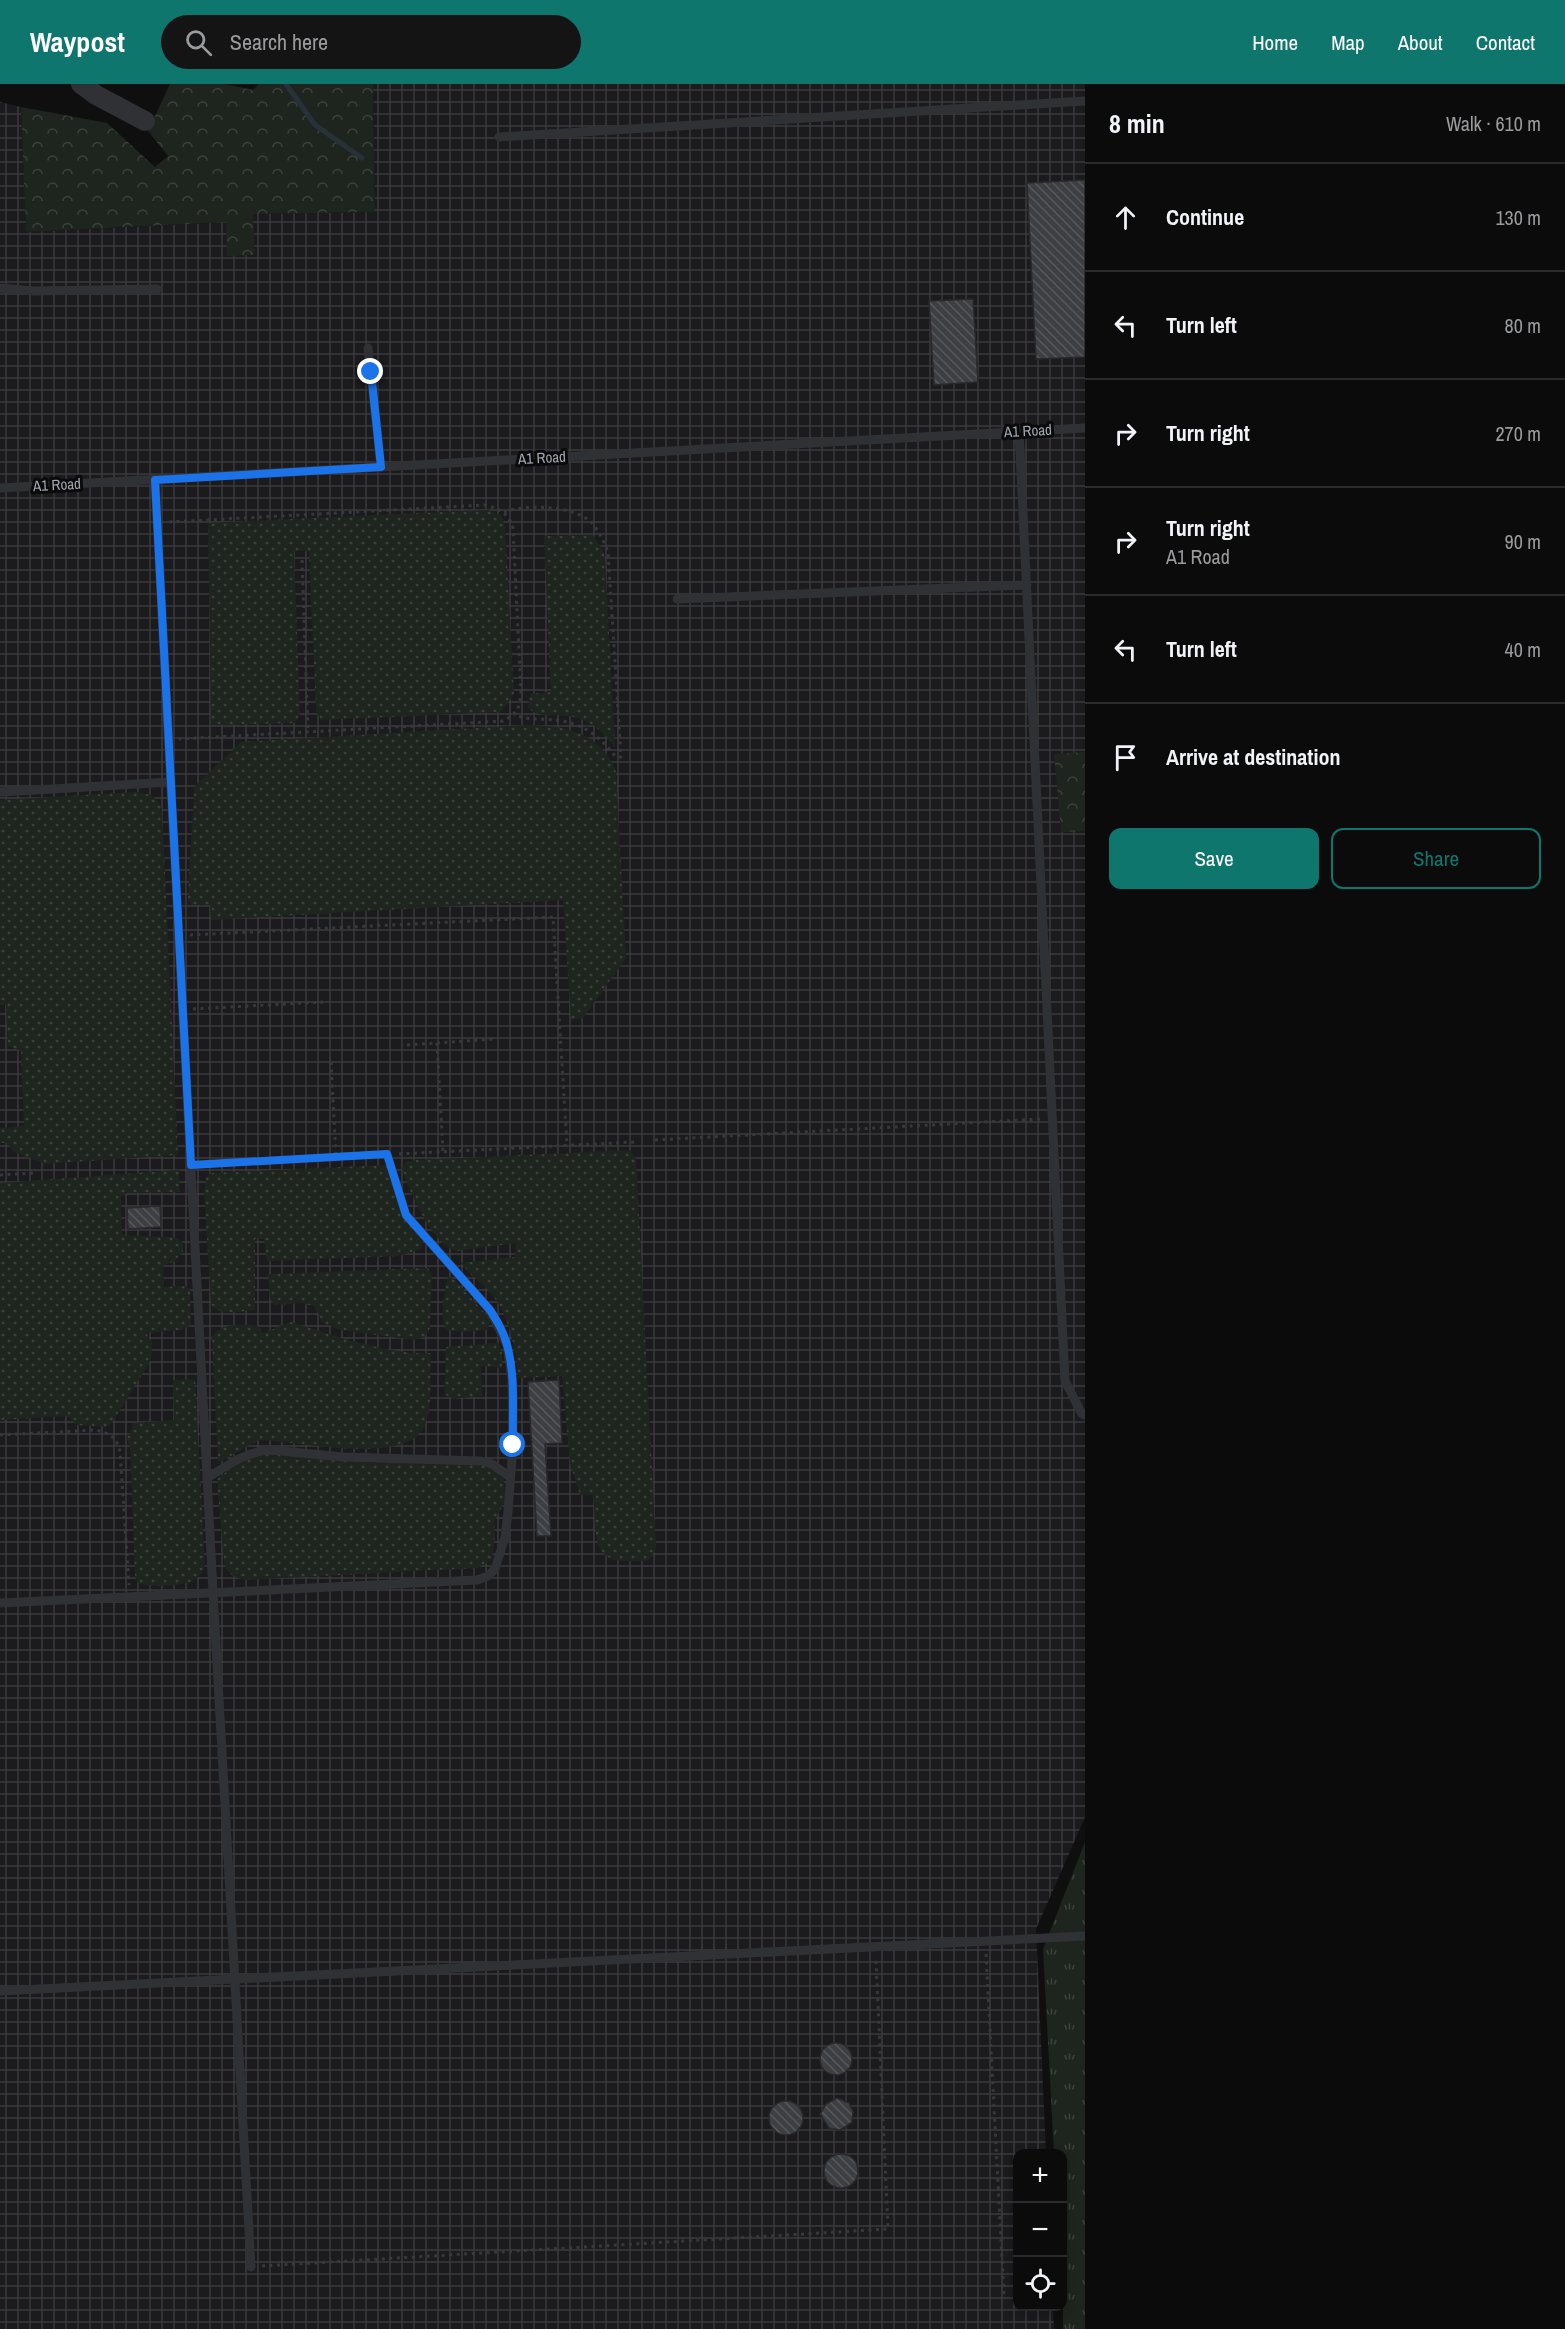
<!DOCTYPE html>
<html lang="en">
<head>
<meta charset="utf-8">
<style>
	:root { --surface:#0b0b0c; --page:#141415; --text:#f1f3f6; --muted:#9a9b9d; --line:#2b2b2d; --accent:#0f766e }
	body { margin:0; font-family:"Archivo Narrow",sans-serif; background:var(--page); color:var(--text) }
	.controls { position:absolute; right:18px; bottom:18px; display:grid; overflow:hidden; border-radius:12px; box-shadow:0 3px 9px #0003 }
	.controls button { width:54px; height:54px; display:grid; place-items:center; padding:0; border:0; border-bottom:2px solid var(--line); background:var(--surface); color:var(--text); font:30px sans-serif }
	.stop { position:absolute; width:18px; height:18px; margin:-14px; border:4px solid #1a73e8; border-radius:50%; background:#fff }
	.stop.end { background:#1a73e8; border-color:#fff; box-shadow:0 2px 6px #0008 }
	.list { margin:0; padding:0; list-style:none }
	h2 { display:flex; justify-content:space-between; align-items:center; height:78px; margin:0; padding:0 24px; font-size:26px }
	h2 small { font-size:20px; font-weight:400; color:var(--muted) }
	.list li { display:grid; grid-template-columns:39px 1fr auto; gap:18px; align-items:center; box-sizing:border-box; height:108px; padding:0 24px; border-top:2px solid var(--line) }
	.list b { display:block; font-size:22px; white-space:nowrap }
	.list p { margin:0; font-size:20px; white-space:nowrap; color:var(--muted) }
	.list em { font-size:20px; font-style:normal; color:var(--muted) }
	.actions { display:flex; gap:12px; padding:18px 24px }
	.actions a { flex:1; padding:14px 0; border:2px solid var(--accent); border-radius:12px; text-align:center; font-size:21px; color:var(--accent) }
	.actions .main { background:var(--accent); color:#fff }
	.icon { flex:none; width:33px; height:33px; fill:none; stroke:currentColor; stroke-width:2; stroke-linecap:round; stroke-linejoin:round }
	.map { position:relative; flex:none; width:1085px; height:2245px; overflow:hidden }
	header { display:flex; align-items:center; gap:36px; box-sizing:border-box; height:84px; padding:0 30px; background:var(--accent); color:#fff }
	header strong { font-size:28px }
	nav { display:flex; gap:33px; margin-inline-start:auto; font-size:21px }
	.search { width:420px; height:54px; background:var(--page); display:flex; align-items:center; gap:15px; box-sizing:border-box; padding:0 21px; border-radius:33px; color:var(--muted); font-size:22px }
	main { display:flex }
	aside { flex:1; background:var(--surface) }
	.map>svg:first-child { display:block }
	.industrial { fill:url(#industrial-grid) }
	.grass { fill:url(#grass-dots) }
	.forest { fill:url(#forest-crowns) }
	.park { fill:url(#park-tufts) }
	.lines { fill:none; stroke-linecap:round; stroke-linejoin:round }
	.stream { stroke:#293138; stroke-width:5 }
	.building { fill:url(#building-back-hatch); stroke:#29292c; stroke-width:1.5 }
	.path { stroke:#36383c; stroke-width:3; stroke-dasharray:3 4.5; stroke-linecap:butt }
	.service { stroke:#303135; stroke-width:9 }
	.minor { stroke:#303135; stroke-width:20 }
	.route { stroke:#1a73e8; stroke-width:8 }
	.labels { text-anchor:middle; stroke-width:6; stroke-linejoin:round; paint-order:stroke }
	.street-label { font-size:15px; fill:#a1a6b1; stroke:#0a0a0b }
</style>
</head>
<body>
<header>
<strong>Waypost</strong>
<div class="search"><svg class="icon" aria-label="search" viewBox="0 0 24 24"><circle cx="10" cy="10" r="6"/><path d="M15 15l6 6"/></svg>Search here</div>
<nav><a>Home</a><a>Map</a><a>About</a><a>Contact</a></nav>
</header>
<main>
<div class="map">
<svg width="1085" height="2245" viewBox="0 0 1085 2245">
	<defs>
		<pattern id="industrial-grid" width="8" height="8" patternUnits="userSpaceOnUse" patternTransform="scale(1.5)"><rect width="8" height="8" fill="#1b1b1d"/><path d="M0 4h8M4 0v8" fill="none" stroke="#39393b"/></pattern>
		<pattern id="grass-dots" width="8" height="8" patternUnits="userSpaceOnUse" patternTransform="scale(1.5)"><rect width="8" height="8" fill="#1e241e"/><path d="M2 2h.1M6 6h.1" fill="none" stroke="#3c413c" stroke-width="1.8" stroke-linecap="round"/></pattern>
		<pattern id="forest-crowns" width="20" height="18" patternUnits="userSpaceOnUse" patternTransform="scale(1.5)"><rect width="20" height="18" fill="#1e241e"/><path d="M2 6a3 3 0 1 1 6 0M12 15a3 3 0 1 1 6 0" fill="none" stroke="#3c413c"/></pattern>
		<pattern id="park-tufts" width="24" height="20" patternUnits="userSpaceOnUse" patternTransform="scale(1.5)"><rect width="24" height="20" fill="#1e241e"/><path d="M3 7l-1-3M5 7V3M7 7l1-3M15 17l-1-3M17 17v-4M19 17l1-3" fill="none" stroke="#3c413c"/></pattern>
		<pattern id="building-back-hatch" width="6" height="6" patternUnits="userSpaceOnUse" patternTransform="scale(1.5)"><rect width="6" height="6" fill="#3e3f43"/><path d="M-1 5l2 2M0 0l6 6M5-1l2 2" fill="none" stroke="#57585c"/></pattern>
	</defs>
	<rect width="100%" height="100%" fill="#0f0f10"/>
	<path class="industrial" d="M373,0h712v1733l-49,112 10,224 -29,1v152l36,1 1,22h-1054v-2227l21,5 6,125 199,-10 2,34 25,-42 122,-2z"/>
	<g class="grass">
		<path d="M488,426l13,5 4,11 9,168 -13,18 -180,8 -4,-6 -1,-6 -7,-157h-15l6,163 -5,9 -84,2 -3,-202z"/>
		<path d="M593,451l10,15 2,8 10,189c-10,-14 -24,-26 -41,-30 -15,-4 -35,2 -46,-9l2,-14 21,-2 -7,-156z"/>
		<path d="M528,641c38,1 73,7 88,47l10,186 -43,60 -12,2 -8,-120 -352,20 -1,-15h-19l-3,-5 6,-113 47,-45z"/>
		<path d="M136,708c13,2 21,3 26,17l16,346 -133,9 -31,-12 -7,-9h-7v-15l24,-2 -3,-75 -13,-5 -2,-41h-6v-205z"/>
		<path d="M630,1066l6,8 20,391 -7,11c-61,7 -51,-16 -56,-65h-13l-10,-32 -8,-87 -44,2c-2,-27 -8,-58 -24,-81 -9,-13 -24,-21 -33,-34l54,-6 1,-14 -59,8c-23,-4 -49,-61 -55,-83l4,-6 11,-2z"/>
		<path d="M386,1081l31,68 6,9 -2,7 -22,7 -132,5 -3,-22h-9v71c-14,1 -36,7 -44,-6l-7,-114 2,-12 5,-5z"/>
		<path d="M179,1086l1,22 -53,1 -6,4 1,38 51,2 10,5v9l-8,10 -12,5 1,21 23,-1 3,4 1,35 -10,5 -35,3 6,10 -1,17 -39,63 -6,4 -29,-2 -10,-9 -67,4v-237z"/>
		<path d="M428,1184l4,6 -2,54 -5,9 -11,3 -74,-10 -17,-7 -9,-17 -13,-3 -26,2 -5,-6 -2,-25z"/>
		<path d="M448,1192l6,3 37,41 -4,10c-14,1 -29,5 -42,-2 -5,-16 -1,-35 3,-52z"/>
		<path d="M291,1238c39,12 100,34 140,31 -1,20 2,56 -7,74 -19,39 -128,14 -164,13 -15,6 -27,16 -42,23l-6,-127c11,-14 29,-11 45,-11l6,8c11,-3 16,-8 28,-11z"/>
		<path d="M498,1259l4,9v16l-21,-2 1,30 -29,3 -9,-5 2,-47z"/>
		<path d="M195,1295l10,187c-3,6 -6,12 -12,15 -11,5 -45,7 -55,2l-3,-8 -5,-128 -4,-10 4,-4 3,-10 41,-3 -1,-40z"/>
		<path d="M278,1369l95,10 68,-1 43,3 13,6 7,6 1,24 -11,21 1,13 -3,25 -15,8 -232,12c-11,-3 -17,-5 -21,-17l-7,-84c22,-17 33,-24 61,-26z"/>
	</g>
	<g class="forest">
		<path d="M170,0h54l29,6 6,-6h114l2,128 -122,2 2,41 -28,1 -1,-34 -200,10 -5,-125 86,16 48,44 13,-11 -20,-25z"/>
		<path d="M1085,668v79l-24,1 -7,-78z"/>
	</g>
	<path class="park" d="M1085,1758v487h-22l-1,-175 -8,-1 -11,-204z"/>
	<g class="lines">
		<path class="stream" d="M286,0l29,41 47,33"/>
	</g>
	<g class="building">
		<path d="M1085,96v177l-49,2 -9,-176z"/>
		<path d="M973,215l5,83 -44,3 -5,-84z"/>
		<path d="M160,1122l1,21 -33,2 -1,-21z"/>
		<path d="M559,1296l3,63 -17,1 6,92h-14l-9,-154z"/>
		<circle cx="836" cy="1975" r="16"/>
		<path d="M837,2014l12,5 4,9 -1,10 -12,8 -11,-2 -9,-14 6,-10z"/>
		<circle cx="786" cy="2034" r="17"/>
		<circle cx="841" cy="2087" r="17"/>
	</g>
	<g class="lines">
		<g class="path">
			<path d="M504,428c22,-8 70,-7 88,11 7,8 12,19 16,29l13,205h-5c-14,-18 -30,-32 -54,-36 -17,-3 -30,0 -48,-6"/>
			<path d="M169,438l315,-17c15,3 24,8 29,23l8,164c-1,16 -4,22 -18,29l-324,18"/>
			<path d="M302,476l6,172"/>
			<path d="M190,851l363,-18 14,228"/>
			<path d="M193,925l130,-7"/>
			<path d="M437,959l6,109"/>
			<path d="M407,961l87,-6"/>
			<path d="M331,978l5,95"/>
			<path d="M655,1056l385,-21"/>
			<path d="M399,1070l235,-12"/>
			<path d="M202,1080l173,-9"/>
			<path d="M0,1091l33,-2"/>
			<path d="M0,1351l95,-5c14,3 22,7 25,22l9,133"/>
			<path d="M986,1870l18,343"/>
			<path d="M262,2182l626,-37 -12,-269"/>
		</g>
		<g class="service">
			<path d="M499,53l586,-36"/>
			<path d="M0,204l34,3 123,-2"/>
			<path d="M368,264l13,119"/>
			<path d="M1019,347l46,950 17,33 3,1"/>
			<path d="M155,396l58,1112 38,675"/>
			<path d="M0,404l1085,-60"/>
			<path d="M677,515l350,-14"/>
			<path d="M0,708l171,-10"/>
			<path d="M207,1394c20,-12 39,-27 64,-28l72,7 138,4 11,3 18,13"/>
			<path d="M0,1519l477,-23 11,-4 7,-7 10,-32 3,-25 5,-67 -1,-66 -5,-34 -17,-35 -84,-95 -19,-61"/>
			<path d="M0,1907l1085,-55"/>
		</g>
		<path class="minor" d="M81,0l15,11 49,26"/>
	</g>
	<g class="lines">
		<path class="route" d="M371,288l10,95 -226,13 36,685 196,-11 19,61 84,95c7,11 14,22 17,35 9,31 5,68 6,100"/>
	</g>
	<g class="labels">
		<g class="street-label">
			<text transform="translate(1028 347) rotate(-3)" y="5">A1 Road</text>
			<text transform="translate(542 374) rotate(-3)" y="5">A1 Road</text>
			<text transform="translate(57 401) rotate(-3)" y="5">A1 Road</text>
		</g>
	</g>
</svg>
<div class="controls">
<button>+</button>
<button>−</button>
<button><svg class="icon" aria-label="locate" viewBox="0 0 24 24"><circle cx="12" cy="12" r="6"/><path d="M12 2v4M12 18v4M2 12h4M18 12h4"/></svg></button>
</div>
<div class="stop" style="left:513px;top:1361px"></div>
<div class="stop end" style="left:371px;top:288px"></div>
</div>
<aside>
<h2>8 min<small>Walk · 610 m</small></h2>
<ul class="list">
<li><svg class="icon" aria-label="ahead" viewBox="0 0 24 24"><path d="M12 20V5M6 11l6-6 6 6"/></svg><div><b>Continue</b></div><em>130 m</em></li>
<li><svg class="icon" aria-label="left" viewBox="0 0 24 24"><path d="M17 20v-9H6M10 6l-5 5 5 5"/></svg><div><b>Turn left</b></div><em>80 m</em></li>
<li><svg class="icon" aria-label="right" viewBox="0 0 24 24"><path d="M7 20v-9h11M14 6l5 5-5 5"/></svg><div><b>Turn right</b></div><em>270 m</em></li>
<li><svg class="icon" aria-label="right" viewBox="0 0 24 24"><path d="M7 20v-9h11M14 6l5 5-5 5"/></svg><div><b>Turn right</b><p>A1 Road</p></div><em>90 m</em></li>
<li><svg class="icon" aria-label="left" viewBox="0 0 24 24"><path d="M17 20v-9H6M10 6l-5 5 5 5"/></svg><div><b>Turn left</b></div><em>40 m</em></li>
<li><svg class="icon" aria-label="arrive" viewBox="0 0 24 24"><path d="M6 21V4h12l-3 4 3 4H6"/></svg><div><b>Arrive at destination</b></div></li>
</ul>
<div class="actions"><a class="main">Save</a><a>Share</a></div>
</aside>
</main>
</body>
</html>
